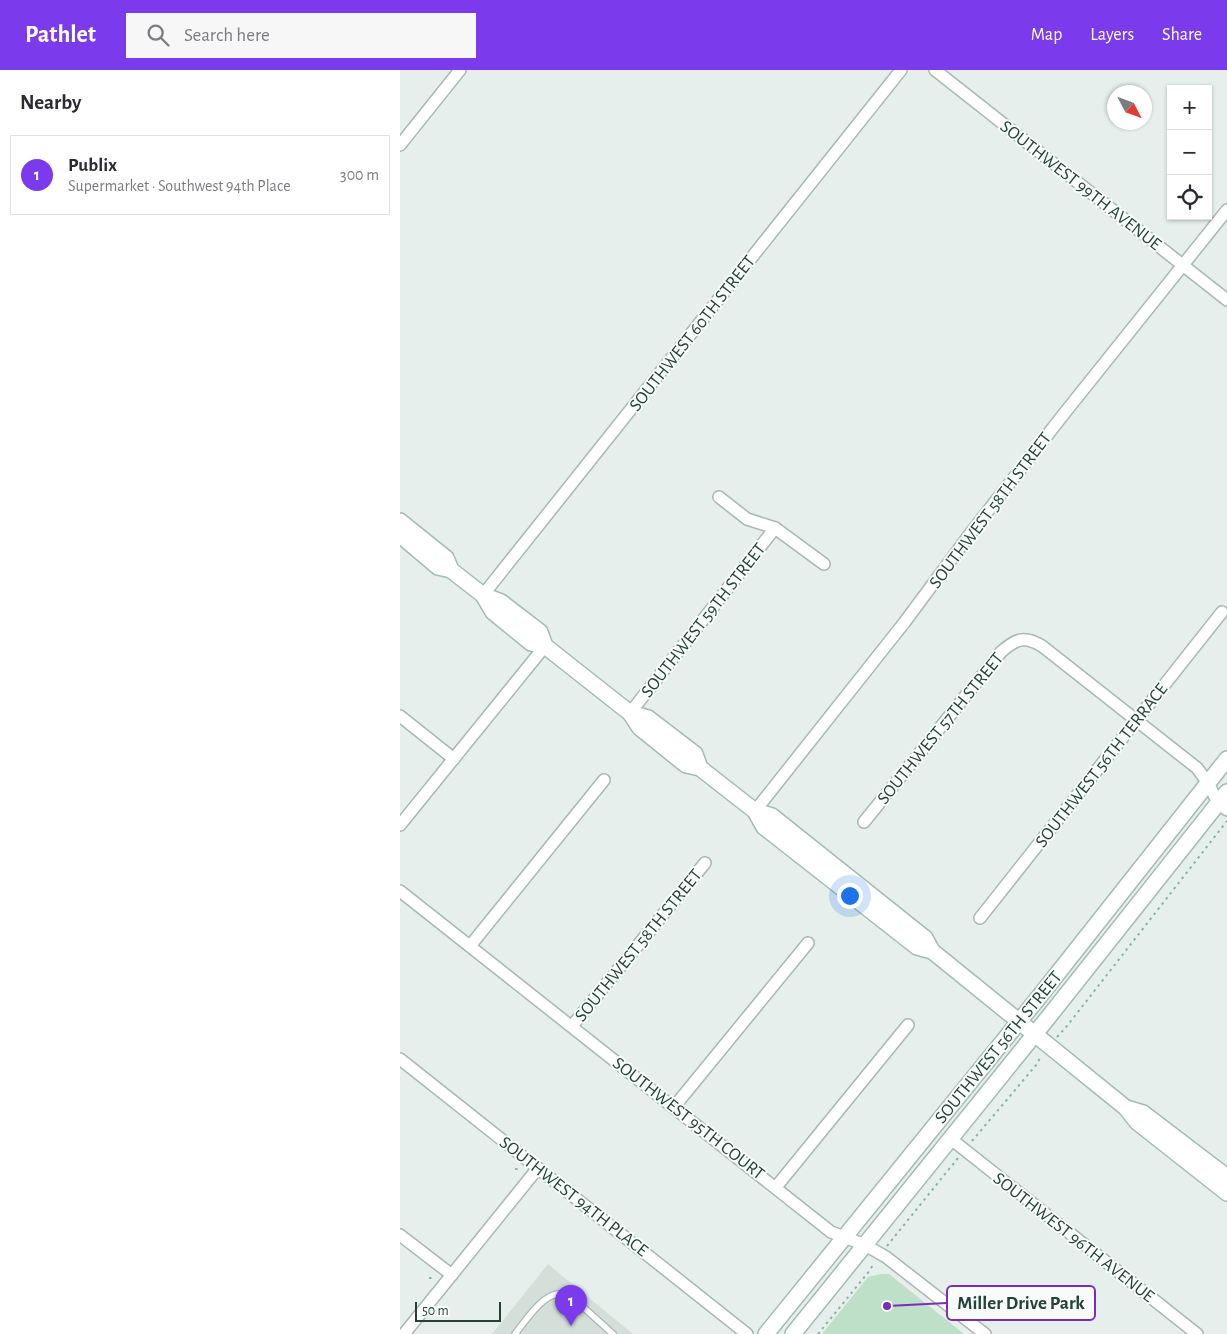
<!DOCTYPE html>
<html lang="en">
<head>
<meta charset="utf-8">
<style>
	:root { --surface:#fff; --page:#f7f7f7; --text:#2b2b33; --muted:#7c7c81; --line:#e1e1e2; --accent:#7c3aed }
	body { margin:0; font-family:"Alegreya Sans",sans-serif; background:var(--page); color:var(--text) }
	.controls { position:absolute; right:15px; top:15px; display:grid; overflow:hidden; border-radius:0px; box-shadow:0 1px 4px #0004 }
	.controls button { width:45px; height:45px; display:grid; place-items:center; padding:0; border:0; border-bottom:1px solid var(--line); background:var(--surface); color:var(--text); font:25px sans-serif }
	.compass { position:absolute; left:707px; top:15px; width:45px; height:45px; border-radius:50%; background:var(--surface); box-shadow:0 1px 4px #0004; rotate:131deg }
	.scale { position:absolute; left:15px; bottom:12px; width:86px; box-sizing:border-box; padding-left:5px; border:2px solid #24423a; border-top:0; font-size:14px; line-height:18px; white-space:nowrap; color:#24423a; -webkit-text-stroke:4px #f7fbf9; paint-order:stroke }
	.you { position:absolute; left:449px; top:825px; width:18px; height:18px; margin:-12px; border:4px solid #fff; border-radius:50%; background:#1a73e8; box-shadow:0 0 0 8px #1a73e833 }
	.badge { display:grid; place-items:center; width:32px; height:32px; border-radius:50%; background:var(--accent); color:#fff; font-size:16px; font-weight:700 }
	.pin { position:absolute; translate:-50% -41px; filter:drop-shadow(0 1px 2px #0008) }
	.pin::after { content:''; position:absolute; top:26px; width:18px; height:15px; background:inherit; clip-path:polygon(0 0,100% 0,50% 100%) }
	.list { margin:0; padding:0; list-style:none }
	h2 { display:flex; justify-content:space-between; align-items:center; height:65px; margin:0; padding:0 20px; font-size:21px }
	h2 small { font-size:16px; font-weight:400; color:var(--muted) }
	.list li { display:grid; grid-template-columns:32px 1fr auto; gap:15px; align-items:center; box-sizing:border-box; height:80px; margin:0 10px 10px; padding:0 10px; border:1px solid var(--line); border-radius:0px }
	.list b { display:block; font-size:19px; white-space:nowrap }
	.list p { margin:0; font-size:16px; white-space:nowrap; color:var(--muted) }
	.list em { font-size:16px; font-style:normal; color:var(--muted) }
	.icon { flex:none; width:28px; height:28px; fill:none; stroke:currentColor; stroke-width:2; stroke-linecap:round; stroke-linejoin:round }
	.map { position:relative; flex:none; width:827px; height:1264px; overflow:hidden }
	header { display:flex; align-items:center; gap:30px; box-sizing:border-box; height:70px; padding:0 25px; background:var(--accent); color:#fff }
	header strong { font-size:24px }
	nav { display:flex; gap:28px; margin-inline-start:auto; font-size:18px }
	.search { width:350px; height:45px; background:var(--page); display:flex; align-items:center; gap:12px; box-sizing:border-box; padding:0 18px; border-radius:0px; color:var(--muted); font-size:19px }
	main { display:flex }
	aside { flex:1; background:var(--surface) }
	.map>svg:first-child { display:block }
	.built { fill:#d4dfda }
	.green { fill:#bfe0c8 }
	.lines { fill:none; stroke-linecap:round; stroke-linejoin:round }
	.lane-casing { stroke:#a8b8b2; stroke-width:8 }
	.street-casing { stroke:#a8b8b2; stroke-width:14 }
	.secondary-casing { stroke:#a4bbb3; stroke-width:18 }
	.path { stroke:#86b3a5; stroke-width:2; stroke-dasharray:2.5 4; stroke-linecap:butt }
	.lane { stroke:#fff; stroke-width:5.5 }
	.street { stroke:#fff; stroke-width:11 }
	.secondary { stroke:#fff; stroke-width:15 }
	.labels { text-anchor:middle; stroke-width:4; stroke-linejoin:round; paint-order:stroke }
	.street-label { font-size:18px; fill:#24423a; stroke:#f7fbf9 }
	.leader { fill:none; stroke:#7b2cbf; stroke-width:2 }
	.callout-dot { fill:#7b2cbf; stroke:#f7fbf9; stroke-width:2 }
	.callout { fill:#f7fbf9; stroke:#7b2cbf; stroke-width:2 }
	.callout-label { font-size:19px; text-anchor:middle; font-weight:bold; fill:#24423a }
</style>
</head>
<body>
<header>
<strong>Pathlet</strong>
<div class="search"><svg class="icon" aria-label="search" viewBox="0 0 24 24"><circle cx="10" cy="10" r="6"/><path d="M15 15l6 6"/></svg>Search here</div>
<nav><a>Map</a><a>Layers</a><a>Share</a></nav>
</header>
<main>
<aside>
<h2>Nearby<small></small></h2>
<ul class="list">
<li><span class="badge">1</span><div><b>Publix</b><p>Supermarket · Southwest 94th Place</p></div><em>300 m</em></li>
</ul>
</aside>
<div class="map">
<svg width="827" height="1264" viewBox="0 0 827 1264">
	<rect width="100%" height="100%" fill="#e6efeb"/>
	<path class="built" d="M148,1194l85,70h-141z"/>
	<path class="green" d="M481,1204h8l75,60h-142l46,-57z"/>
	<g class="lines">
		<defs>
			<path id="lane" d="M115,1264c13,-16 33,-51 57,-37l41,37"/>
			<g id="street">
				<path d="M535,0l292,230"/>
				<path d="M0,75l60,-75"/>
				<path d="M319,427l28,22 28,9 49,36"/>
				<path d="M83,525l418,-525"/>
				<path d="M230,643l145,-185"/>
				<path d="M0,646l54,43"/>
				<path d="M355,741l149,-188 69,-93 90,-115 164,-205"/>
				<path d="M464,752l137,-170c15,-13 23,-17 41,-6l155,122 11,15 10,20 9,7"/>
				<path d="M0,755l145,-179"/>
				<path d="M0,821l431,341 34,13 21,12 99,77"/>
				<path d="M580,848l242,-306"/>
				<path d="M70,876l134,-166"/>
				<path d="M172,956l133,-163"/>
				<path d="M0,989l347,275"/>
				<path d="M274,1037l134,-164"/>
				<path d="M551,1069l246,195"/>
				<path d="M376,1117l132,-162"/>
				<path d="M0,1165l52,40"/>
				<path d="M4,1264l134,-166"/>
			</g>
			<g id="secondary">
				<path d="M0,451l46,37 5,12"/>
				<path d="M0,465l38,32 13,3 32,25 18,7 39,30 5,14"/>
				<path d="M83,525l10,17 38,31 14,3 85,67 10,15 46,37 14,3"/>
				<path d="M230,643l18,5 47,36 5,14 55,43 9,16 153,120 15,4"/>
				<path d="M355,741l17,5 153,122 7,13 194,157 11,14 90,71"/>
				<path d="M726,1038l17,5 84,64"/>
				<path d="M366,1264l273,-337 188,-238"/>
				<path d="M393,1264l258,-320 176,-222"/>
			</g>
		</defs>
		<use href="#lane" class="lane-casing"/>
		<use href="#street" class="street-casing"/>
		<use href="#secondary" class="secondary-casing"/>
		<g class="path">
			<path d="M657,967l10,-11 160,-205"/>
			<path d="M572,1071l65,-77 4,-8"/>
			<path d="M115,1099h6"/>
			<path d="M487,1176l71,-88"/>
			<path d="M29,1208h6"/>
			<path d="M418,1264l53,-65 2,-6"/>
		</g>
		<use href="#lane" class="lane"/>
		<use href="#street" class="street"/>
		<use href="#secondary" class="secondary"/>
	</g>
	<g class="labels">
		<g class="street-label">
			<text transform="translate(681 115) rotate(38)" y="6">SOUTHWEST 99TH AVENUE</text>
			<text transform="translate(292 263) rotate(-52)" y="6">SOUTHWEST 60TH STREET</text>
			<text transform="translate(590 440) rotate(-53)" y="6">SOUTHWEST 58TH STREET</text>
			<text transform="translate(303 550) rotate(-52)" y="6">SOUTHWEST 59TH STREET</text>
			<text transform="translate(540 658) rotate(-51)" y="6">SOUTHWEST 57TH STREET</text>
			<text transform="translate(701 695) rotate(-52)" y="6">SOUTHWEST 56TH TERRACE</text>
			<text transform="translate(238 875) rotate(-51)" y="6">SOUTHWEST 58TH STREET</text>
			<text transform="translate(598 977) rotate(-51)" y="6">SOUTHWEST 56TH STREET</text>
			<text transform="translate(289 1048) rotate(38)" y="6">SOUTHWEST 95TH COURT</text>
			<text transform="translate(174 1126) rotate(38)" y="6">SOUTHWEST 94TH PLACE</text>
			<text transform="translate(674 1167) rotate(38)" y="6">SOUTHWEST 96TH AVENUE</text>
		</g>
	</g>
	<path class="leader" d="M487 1236L547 1233"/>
	<circle class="callout-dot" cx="487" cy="1236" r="5"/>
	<rect class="callout" x="547" y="1216" width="148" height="34" rx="5"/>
	<g class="callout-label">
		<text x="621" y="1239">Miller Drive Park</text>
	</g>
</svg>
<div class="controls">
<button>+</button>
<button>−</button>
<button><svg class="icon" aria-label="locate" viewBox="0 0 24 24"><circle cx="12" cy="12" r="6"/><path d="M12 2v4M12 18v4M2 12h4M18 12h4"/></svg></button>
</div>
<svg class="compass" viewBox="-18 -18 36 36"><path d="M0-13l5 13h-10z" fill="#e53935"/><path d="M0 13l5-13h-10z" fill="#7c7c81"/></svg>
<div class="scale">50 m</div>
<div class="you"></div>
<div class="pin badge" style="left:171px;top:1256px">1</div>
</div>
</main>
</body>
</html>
